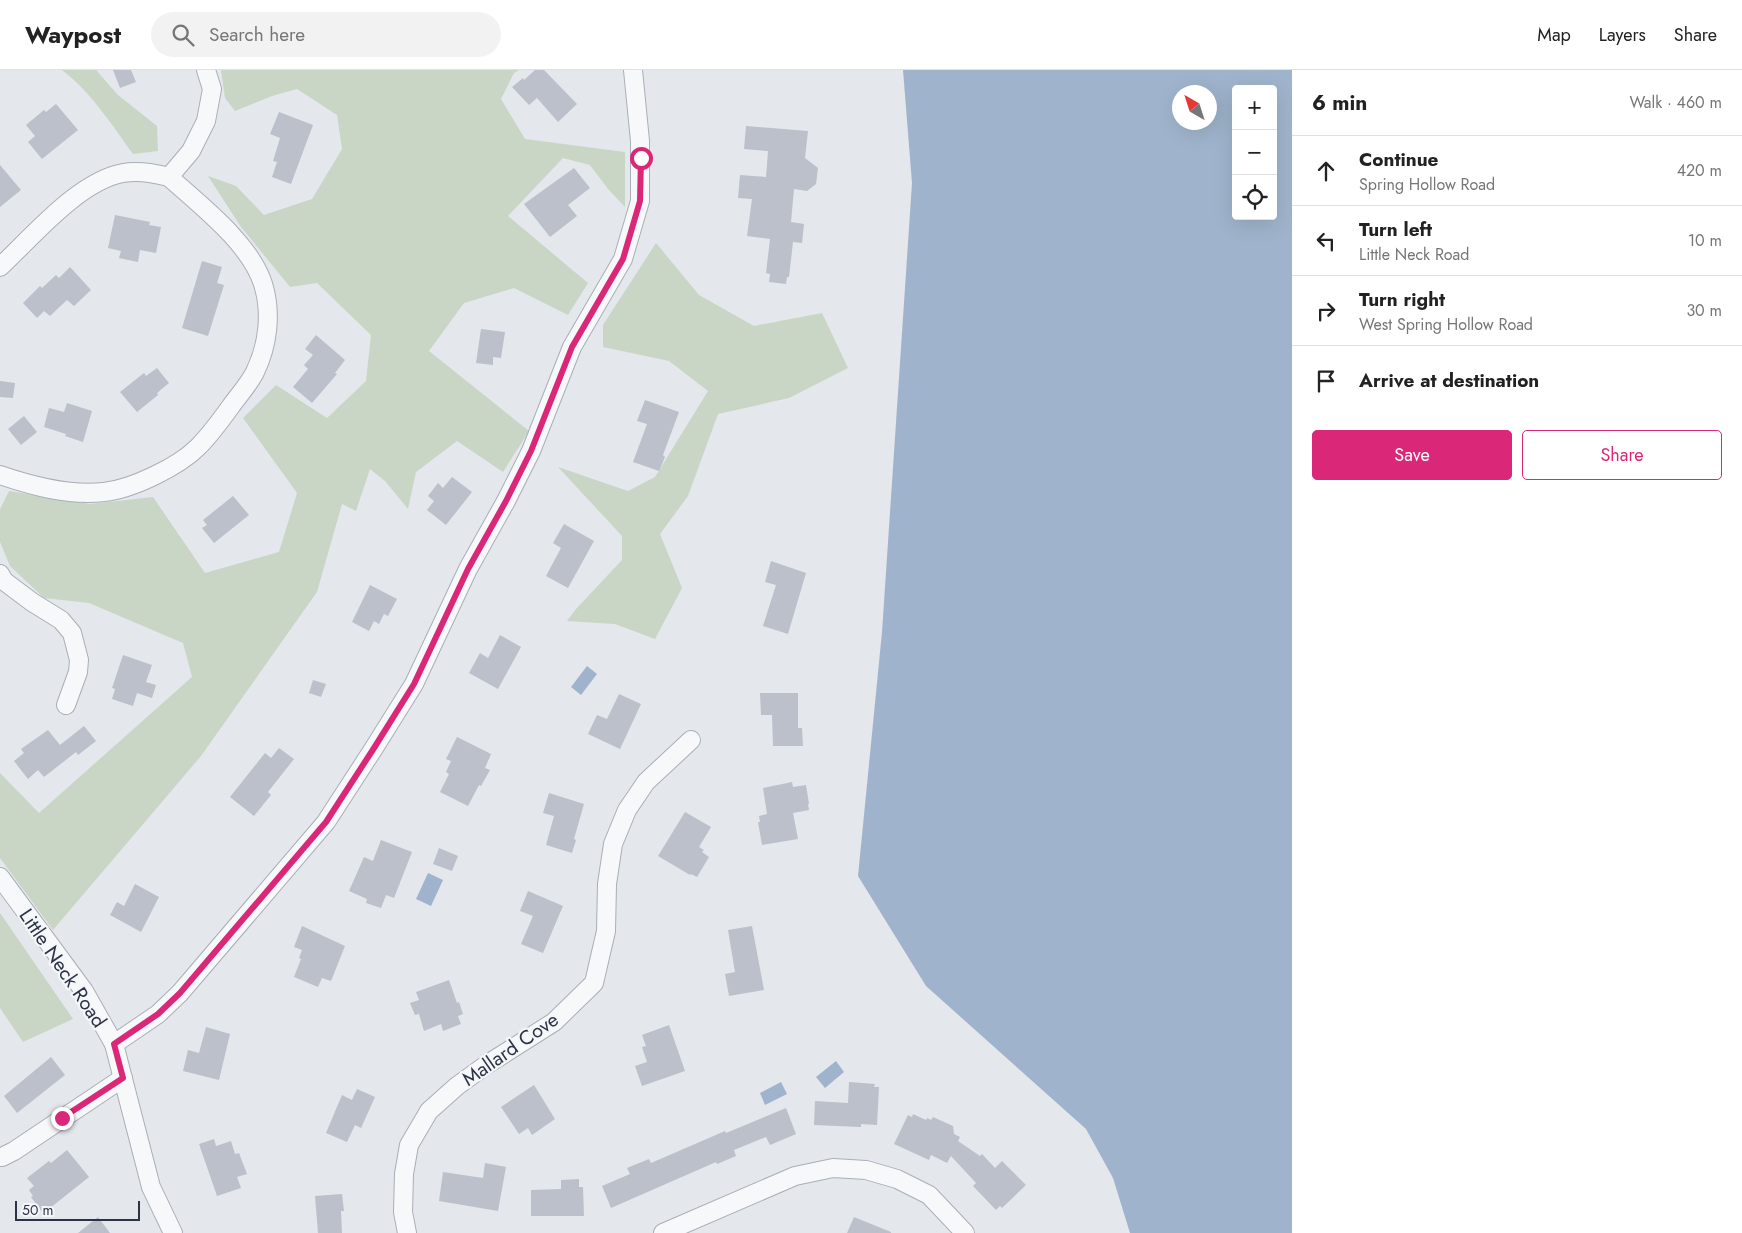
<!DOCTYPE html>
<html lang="en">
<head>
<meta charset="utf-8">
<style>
	:root { --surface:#fff; --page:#f2f2f2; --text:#222; --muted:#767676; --line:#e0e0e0; --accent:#db2777 }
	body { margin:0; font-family:Jost,sans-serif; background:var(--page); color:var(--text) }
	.controls { position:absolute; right:15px; top:15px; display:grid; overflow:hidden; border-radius:5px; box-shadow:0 5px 20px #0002 }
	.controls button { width:45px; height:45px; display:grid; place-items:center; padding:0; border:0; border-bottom:1px solid var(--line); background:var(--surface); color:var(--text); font:25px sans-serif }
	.compass { position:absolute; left:1172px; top:15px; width:45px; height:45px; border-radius:50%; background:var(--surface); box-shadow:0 5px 20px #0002; rotate:321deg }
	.scale { position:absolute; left:15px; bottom:12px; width:125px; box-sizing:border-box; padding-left:5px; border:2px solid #2b3445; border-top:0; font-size:14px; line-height:18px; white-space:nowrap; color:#2b3445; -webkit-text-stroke:4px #f4f6f9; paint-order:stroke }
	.stop { position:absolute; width:15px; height:15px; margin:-11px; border:4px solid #db2777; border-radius:50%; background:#fff }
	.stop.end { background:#db2777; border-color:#fff; box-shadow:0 1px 5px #0008 }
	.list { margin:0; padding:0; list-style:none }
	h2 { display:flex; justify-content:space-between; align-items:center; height:65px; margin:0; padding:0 20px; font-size:21px }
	h2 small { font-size:16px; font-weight:400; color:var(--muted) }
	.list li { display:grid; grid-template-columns:32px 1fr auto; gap:15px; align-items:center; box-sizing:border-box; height:70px; padding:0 20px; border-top:1px solid var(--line) }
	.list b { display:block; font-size:19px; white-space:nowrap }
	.list p { margin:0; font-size:16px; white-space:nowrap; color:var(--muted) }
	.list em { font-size:16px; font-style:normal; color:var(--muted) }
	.actions { display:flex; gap:10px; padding:15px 20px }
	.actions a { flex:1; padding:11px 0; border:1px solid var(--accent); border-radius:5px; text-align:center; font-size:18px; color:var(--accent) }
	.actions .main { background:var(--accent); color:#fff }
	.icon { flex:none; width:28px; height:28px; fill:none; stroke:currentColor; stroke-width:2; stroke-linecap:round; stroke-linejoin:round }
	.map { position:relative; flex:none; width:1292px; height:1163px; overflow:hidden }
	header { display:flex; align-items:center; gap:30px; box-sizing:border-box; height:70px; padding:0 25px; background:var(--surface); border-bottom:1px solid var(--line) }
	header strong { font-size:24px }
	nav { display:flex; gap:28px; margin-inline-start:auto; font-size:18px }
	.search { width:350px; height:45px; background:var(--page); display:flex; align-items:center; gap:12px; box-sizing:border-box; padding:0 18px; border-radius:28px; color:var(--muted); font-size:19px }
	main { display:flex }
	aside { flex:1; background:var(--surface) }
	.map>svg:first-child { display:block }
	.green { fill:#c9d6c5 }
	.water { fill:#9fb4cc; fill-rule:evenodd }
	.building { fill:#bbc0ca }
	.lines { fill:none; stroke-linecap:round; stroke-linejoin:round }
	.minor-casing { stroke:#a9aeb7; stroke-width:20 }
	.minor { stroke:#f7f8fa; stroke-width:18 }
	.route { stroke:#db2777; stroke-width:6 }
	.labels { text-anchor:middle; stroke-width:4.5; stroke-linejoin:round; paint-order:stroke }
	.street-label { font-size:20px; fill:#2b3445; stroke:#f4f6f9 }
</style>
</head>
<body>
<header>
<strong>Waypost</strong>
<div class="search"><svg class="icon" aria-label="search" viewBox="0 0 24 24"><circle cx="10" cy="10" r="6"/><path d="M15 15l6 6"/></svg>Search here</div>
<nav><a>Map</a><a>Layers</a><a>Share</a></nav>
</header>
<main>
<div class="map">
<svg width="1292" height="1163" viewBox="0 0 1292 1163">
	<rect width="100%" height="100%" fill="#e4e7ec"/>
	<g class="green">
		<path d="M62,0h34l22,25 39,31 1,25 -25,3c-21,-29 -42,-62 -71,-84z"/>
		<path d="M221,0h298l-5,3 -13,26 24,40 100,13v55l-17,-18 -18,-24 -27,-7 -55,58 80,67 -20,32 -54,-27 -50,15 -35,48 100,80 -26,41 -46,-31 -41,31 -8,37 -23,-28 -15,-12 -14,42 -14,-7 -25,88 -116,164 -148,174 -53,-72v-85l39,40 153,-136 -9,-34 -94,-40 -45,-5 -34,-32 -10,-24v-33l9,-18 81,13 63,-7 52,76 74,-21 18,-59 -54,-75 33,-33 51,33 39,-37 5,-46 -54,-52 -27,4 -49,-60 -33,-51 28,10 28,29 48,-16 30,-50 -5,-34 -40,-26 -25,7 -37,15 -10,-13z"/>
		<path d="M656,173l43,52 55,31 68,-13 26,55 -59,30 -71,16 -30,82 -28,38 22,54 -27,51 -40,-15 -48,-3 9,-12 46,-49v-24l-64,-69 70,24 27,-14 53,-86 -39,-30 -66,-14v-22z"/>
		<path d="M0,843l73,106 -50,23 -23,-34z"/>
	</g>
	<g class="water">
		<path d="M903,0h389v1163h-162l-17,-55 -27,-49 -160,-143 -68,-110 24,-244 30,-449zM1236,19h37v127h-37zM1210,22v30h-30v-30z"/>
		<path d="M587,596l10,8 -16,21 -10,-8z"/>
		<path d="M428,803l15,7 -12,26 -15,-7z"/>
		<path d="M836,991l8,11 -19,16 -9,-11z"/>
		<path d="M781,1012l6,12 -22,11 -5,-12z"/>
	</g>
	<g class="building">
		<path d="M113,0h18l5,12 -16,6z"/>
		<path d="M535,0h9l33,34 -19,18 -21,-24 -8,7 -17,-18 11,-9 1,2z"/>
		<path d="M56,34l22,26 -36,29 -14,-17 7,-6 -9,-11 18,-15 2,2z"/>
		<path d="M279,42l34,13 -22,59 -19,-7 5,-15 -4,-1 7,-23 -10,-4z"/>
		<path d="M746,56l62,5 -3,27 13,10 -2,16 -9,7 -13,-2 -3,33 13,2 -2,19 -9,-1 -4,35h-2l-1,7 -17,-2 1,-8 -4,-1 4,-34 -23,-3 5,-37 -14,-1 2,-23 26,2 2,-26 -24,-2z"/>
		<path d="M0,95l21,25 -21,17z"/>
		<path d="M574,98l16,20 -22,17 9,11 -27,21 -26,-33z"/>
		<path d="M115,145l35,7 -1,3 12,2 -5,26 -16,-3 -2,12 -19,-4 2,-7 -13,-3z"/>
		<path d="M202,191l20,6 -5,16 7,2 -16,51 -26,-8z"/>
		<path d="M70,197l21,23 -17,16 -7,-6 -17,16 -6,-5 -7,7 -14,-15 17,-17 2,2 14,-13 3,3z"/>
		<path d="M481,259l24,3 -4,26 -8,-1v8l-17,-2z"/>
		<path d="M316,265l29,25 -10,13 2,1 -25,29 -19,-16 15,-18 -4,-4 9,-10 -8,-6z"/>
		<path d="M157,298l12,15 -12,10 1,2 -21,17 -17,-20 24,-19 2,3z"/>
		<path d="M0,311l15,2 -2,15 -13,-1z"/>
		<path d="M645,330l34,12 -16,43 2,2 -6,14 -26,-9 14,-38 -10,-3z"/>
		<path d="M67,333l25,8 -9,31 -18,-6 1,-2 -22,-7 5,-19 15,4z"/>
		<path d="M24,346l13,16 -16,13 -13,-16z"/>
		<path d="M452,407l20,15 -26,33 -19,-15 7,-9 -6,-5 10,-13 5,5z"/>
		<path d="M233,426l16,19 -35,28 -12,-15 5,-3 -4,-5z"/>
		<path d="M564,454l30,17 -26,47 -22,-12 15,-28 -8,-5z"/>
		<path d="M771,491l35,12 -18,61 -25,-8 13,-41 -11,-3z"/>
		<path d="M370,515l27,14 -9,17 -4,-2 -5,10 -5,-3 -5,10 -17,-9z"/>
		<path d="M500,565l21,12 -23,42 -29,-16 11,-20 8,5z"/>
		<path d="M123,585l29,10 -6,17 10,3 -4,13 -15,-5 -4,13 -21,-7 3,-10 -3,-1z"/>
		<path d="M313,610l13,4 -5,13 -12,-4z"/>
		<path d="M760,623h38v35h4l1,18h-30l-1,-31h-11z"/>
		<path d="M619,624l22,10 -21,45 -32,-15 9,-19 10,4z"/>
		<path d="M84,656l12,15 -18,14 -2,-3 -32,25 -6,-7 -10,9 -14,-18 10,-8 -3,-4 27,-19 12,15z"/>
		<path d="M457,667l34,17 -6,14 5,2 -9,16 -2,-1 -11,21 -28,-14 9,-18 -3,-2 5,-11 -5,-2z"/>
		<path d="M279,678l15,11 -26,33 3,3 -17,21 -24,-19 35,-44 6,5z"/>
		<path d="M792,712l1,5 13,-2 3,19h-1l1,6 -16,3 5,26 -36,6 -4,-23h2l-1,-6 8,-2 -4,-26z"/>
		<path d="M549,723l35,11 -10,35 2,1 -4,13 -26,-8 8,-29 -11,-3z"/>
		<path d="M685,742l26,15 -12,20 5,3 -2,2 7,5 -12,20 -6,-3 -1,1 -32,-19z"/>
		<path d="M381,770l31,12 -18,46 -8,-3 -5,13 -15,-5 1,-4 -18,-8 15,-34 9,4z"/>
		<path d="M439,778l19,8 -6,15 -19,-7z"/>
		<path d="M135,814l24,13 -18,35 -31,-17 7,-13 7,4z"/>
		<path d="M528,821l35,15 -20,47 -22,-9 12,-28 -13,-5z"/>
		<path d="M302,856l43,20 -14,35 -9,-3 -4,9 -24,-10 7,-18 -2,-1 3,-8 -8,-3z"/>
		<path d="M752,856l12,64 -35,6 -4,-22 10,-2 -7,-42z"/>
		<path d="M449,910l8,23 2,-1 4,12 -5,2 3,8 -18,7 -2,-7 -17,7 -5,-17 -4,1 -5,-12 9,-3 -3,-8z"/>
		<path d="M669,955l16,46 -43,15 -7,-20 12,-4 -5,-15 4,-1 -4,-11z"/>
		<path d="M206,957l24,7 -11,46 -36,-9 5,-21 11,3z"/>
		<path d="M51,987l14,18 -48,38 -13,-17z"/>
		<path d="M849,1012l26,2 -1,3h5l-2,38 -16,-1v3l-47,-2 1,-24 33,2z"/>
		<path d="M534,1015l21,34 -23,16 -4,-7 -9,6 -18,-27z"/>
		<path d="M357,1019l18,8 -14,31 -6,-3 -8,17 -21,-9 16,-38 10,5z"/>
		<path d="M786,1038l10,26 -26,11 -4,-8 -32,13 2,6 -19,8 -1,-2 -105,46 -9,-22 28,-12 -3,-6 22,-9 2,4 74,-32 1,2z"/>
		<path d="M913,1044l13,6 1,-2 4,2 2,-3 20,9 1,8 6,3 -2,4 22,15 2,-2 13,14 7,-7 24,24 -24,23 -2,-2 -4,4 -23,-24 3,-3 -25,-27 -4,7 -16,-8 -2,5 -35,-16 14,-29 4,2z"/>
		<path d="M214,1069l2,7 15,-5 4,13 4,-1 8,21 -10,3 4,11 -24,8 -18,-52z"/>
		<path d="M67,1080l22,27 -44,35h-3l-11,-15 2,-1 -4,-6 5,-4 -7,-8 22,-17 2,2z"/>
		<path d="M485,1093l21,4 -8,44 -59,-10 4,-29 40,6z"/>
		<path d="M579,1109v8h4l1,29h-53v-26l30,-1v-9z"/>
		<path d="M342,1124l2,17h-3l1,22h-24l-3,-37z"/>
		<path d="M98,1147l12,16h-32z"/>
		<path d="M854,1147l37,15v1h-44z"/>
	</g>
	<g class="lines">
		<defs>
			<g id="minor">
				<path d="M0,197c33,-31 79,-86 123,-94 16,-3 31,0 46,4l22,-26 15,-30 6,-32 -6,-19"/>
				<path d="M0,405c32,11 69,21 104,17 28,-3 74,-25 94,-45 12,-12 23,-27 33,-41 8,-11 18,-22 24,-34 13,-27 17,-59 8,-88 -13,-41 -63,-79 -94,-107"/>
				<path d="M0,504l4,7 28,21 29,18 11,13 7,27 -1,12 -12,33"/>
				<path d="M0,807l84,114 30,53 37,143 22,46"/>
				<path d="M114,974l44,-30 22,-21 146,-171 48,-74 40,-64 54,-115 38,-68 25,-50 41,-104 51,-88 17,-58v-60l-7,-71"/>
				<path d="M0,1087h2l12,-6 109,-73"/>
				<path d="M407,1163l-4,-21 1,-38 5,-29 20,-34 28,-25 29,-21 68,-43 40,-39 12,-52 1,-47 6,-40 14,-34 19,-28 45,-42"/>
				<path d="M663,1163l132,-57 38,-8 33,2 31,9 32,16 36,38"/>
			</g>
		</defs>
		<use href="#minor" class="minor-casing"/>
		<use href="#minor" class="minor"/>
	</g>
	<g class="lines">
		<path class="route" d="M62,1048l61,-40 -9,-34 44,-30 22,-21 146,-171 48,-74 40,-64 54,-115 38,-68 25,-50 41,-104 51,-88 17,-58 1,-43"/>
	</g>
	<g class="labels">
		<g class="street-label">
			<text transform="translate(63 898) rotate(56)" y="7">Little Neck Road</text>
			<text transform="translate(510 979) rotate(-35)" y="7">Mallard Cove</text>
		</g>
	</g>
</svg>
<div class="controls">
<button>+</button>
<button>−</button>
<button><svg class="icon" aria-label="locate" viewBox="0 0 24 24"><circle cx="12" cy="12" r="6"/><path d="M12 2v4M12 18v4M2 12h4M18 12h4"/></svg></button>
</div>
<svg class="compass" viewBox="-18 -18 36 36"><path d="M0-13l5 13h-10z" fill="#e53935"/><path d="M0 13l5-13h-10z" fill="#767676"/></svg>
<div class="scale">50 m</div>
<div class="stop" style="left:641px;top:88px"></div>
<div class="stop end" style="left:62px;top:1048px"></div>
</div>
<aside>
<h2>6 min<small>Walk · 460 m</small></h2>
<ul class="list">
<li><svg class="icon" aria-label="ahead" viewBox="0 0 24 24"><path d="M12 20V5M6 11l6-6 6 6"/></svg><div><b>Continue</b><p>Spring Hollow Road</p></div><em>420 m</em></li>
<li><svg class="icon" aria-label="left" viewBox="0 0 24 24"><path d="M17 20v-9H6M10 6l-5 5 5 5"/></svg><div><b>Turn left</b><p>Little Neck Road</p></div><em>10 m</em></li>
<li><svg class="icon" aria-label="right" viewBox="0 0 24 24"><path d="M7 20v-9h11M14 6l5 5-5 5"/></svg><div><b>Turn right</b><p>West Spring Hollow Road</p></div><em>30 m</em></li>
<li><svg class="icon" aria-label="arrive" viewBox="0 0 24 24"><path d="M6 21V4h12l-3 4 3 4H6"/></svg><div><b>Arrive at destination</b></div></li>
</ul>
<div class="actions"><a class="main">Save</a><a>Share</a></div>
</aside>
</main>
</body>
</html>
